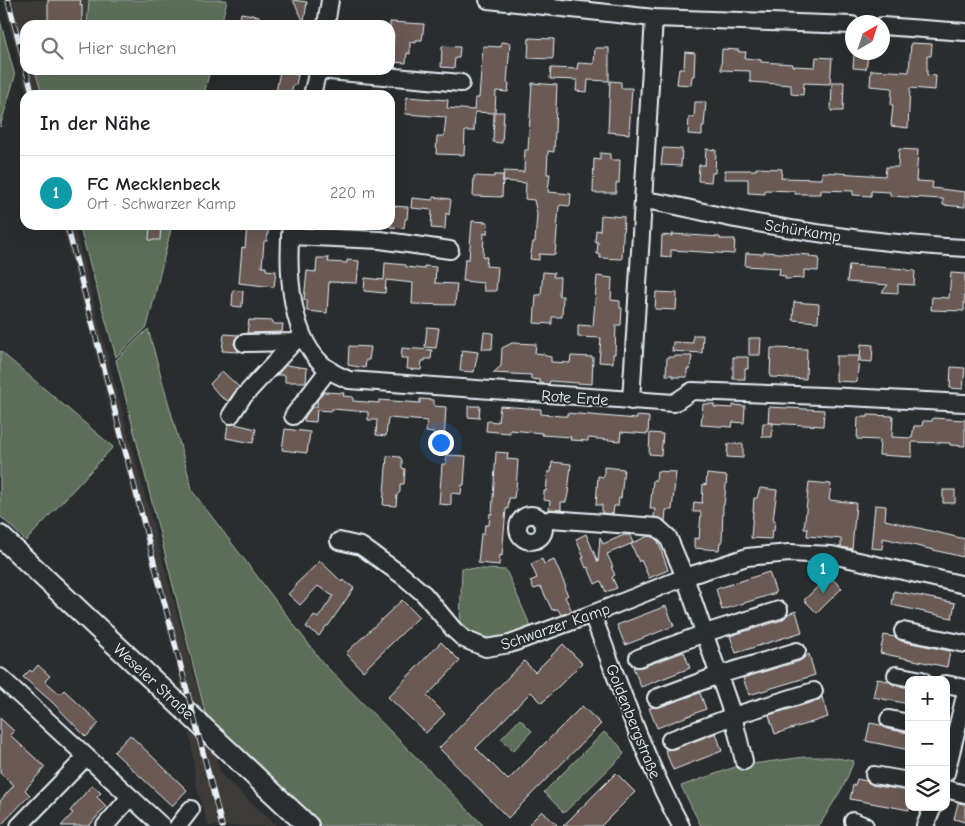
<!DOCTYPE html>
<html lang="de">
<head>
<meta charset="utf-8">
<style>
	:root { --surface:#fff; --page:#f2f2f2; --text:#202124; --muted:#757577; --line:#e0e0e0; --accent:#111827 }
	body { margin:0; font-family:"Comic Neue",sans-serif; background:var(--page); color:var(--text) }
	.controls { position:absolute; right:15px; bottom:15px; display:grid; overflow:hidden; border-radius:10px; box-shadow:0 5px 20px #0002 }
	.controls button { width:45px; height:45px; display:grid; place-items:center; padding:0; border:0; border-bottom:1px solid var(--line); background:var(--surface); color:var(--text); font:25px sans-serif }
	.compass { position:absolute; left:845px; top:15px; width:45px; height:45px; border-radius:50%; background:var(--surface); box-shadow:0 5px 20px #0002; rotate:39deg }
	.you { position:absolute; left:440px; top:442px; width:18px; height:18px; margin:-12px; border:4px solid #fff; border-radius:50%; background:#1a73e8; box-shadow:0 0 0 8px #1a73e833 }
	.badge { display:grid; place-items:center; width:32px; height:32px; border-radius:50%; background:var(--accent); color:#fff; font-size:16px; font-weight:700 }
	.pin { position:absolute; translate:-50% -41px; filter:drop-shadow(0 1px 2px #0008) }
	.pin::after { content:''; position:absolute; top:26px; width:18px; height:15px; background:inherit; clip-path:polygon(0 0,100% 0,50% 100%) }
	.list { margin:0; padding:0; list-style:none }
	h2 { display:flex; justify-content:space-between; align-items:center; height:65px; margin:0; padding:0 20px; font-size:21px }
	h2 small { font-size:16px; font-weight:400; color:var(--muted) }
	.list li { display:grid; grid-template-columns:32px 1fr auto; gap:15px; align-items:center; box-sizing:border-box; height:75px; padding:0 20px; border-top:1px solid var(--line) }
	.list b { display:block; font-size:19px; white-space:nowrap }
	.list p { margin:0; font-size:16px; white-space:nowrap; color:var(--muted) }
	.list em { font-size:16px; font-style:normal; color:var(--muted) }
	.icon { flex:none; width:28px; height:28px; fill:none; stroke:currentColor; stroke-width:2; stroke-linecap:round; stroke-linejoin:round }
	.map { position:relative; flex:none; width:965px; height:826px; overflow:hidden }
	.search { position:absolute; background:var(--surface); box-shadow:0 5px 20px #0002; left:20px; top:20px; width:375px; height:55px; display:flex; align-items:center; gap:12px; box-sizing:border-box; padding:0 18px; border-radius:15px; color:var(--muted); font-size:19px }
	.panel { position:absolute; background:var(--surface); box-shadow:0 5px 20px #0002; left:20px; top:90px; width:375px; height:140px; border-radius:15px }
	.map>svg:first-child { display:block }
	.built { fill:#3e3a39 }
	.green { fill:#5b6e58; stroke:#a2b0a8 }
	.building { fill:#6b5a53; stroke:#e8f1f8 }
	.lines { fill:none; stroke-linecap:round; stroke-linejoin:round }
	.minor-casing { stroke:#e8f1f8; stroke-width:20 }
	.major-casing { stroke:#e8f1f8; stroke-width:24 }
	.minor { stroke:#2a2d2e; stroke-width:16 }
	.major { stroke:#2a2d2e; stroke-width:20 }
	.rail-casing { stroke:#e8f1f8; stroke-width:5.5 }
	.rail { stroke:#2a2d2e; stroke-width:4; stroke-dasharray:11; stroke-linecap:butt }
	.labels { text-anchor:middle; stroke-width:4; stroke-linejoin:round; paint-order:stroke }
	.street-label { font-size:16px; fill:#e8f1f8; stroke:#2a2d2e }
</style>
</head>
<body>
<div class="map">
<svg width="965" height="826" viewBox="0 0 965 826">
	<rect width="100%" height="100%" fill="#2a2d2e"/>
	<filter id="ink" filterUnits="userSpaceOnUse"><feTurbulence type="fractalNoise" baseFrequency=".02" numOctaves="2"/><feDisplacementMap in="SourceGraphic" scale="10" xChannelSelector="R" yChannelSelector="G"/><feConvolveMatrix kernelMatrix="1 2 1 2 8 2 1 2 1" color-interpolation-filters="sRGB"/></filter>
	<g filter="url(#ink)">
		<g class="built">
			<path d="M3,0h86l-2,25h-62v45h10l6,25h-14z"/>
			<path d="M62,225h12l38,149 109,401 56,51h-69l-12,-43 -4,-35 -16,-86z"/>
		</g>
		<g class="green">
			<path d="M89,0h138l-6,25h-134z"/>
			<path d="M0,20l15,56 -15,51z"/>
			<path d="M35,70h175l-6,25h-162z"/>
			<path d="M79,225h93l-25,102 -31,30z"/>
			<path d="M148,329l45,163 130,171 161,163h-162l-115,-106 -91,-360z"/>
			<path d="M0,351l113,96 -87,94 -26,-25z"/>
			<path d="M462,568l44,2 25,57c-28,9 -47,20 -71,-4z"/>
			<path d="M520,719l12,12 -19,20 -12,-12z"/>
			<path d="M604,732l15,13 5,9 -60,59 -20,-21z"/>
			<path d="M804,757h27l23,4 -10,24 -25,41h-118l-20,-40 57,-20z"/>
		</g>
		<g class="building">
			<path d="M48,0h33l-1,5h2v20h-34z"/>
			<path d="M293,0l14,2 -3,20z"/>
			<path d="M241,13l18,3 -1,9h-19z"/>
			<path d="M390,22l34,2 -2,16h-6v3l-6,-1v12l-3,-1 -1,10 -14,-1 2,-28h-4z"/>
			<path d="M529,38l25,1 -1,20 -25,-1z"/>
			<path d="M501,42l9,1 -3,40h2l-1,9 -12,-1 -1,21h9l-2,31 -9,-1 1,-29 -19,-1 -1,19h-9l-1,24 -28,-1 1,-18h7l2,-19 -41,-3 2,-17 41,3 -1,8 27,2 1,-12h4l4,-52 18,1z"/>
			<path d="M911,43l21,1 -1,12h-4v19l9,1 -1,14 -25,-2 -2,40 -17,-2 2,-21h-2l1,-17 -22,-2 1,-16 38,2z"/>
			<path d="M442,46l18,1 -1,11h-4l-1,10 -13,-1z"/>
			<path d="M595,48h14v33l-21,-1 -1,12 -11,-1 1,-11 -27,-1 1,-11 26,1 1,-6 16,1z"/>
			<path d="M722,49l17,1v2h7l-1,6 16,2v2l32,2 -1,2 23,1 1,-10 16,1 -2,26 -26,-1 -1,12 -12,-1v-9l-41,-3v-11l-29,-1z"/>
			<path d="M685,52l10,1 -1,23h-2l-1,9 -14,-1 2,-16h5z"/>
			<path d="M854,54l14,2 -2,13 -13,-1z"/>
			<path d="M280,71l18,4 -2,10h-3l-2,10 -15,-3z"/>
			<path d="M610,81l11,1v6h11l-3,46 -21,-2z"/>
			<path d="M832,82h12l-1,29h-12z"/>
			<path d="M532,83l25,2 -3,67 -6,-1 -1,23h3l-2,18 23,2 -1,12 -10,-1 -1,2 -4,48 -16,-1v6l-9,-1 3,-17h2l2,-28 -3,-14 -9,-1 1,-16 -23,-2 1,-10 20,1 1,-22h3z"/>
			<path d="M695,102h11l-2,24h-2v9l-14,-1 1,-17 5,1z"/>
			<path d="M663,148l19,1 -1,17 -20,-1z"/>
			<path d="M706,149l10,1 -1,23h-3l-1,9 -13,-1 1,-16h6z"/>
			<path d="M899,149l19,1 -2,31 17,1 -1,6 33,4v15l-22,-2v-6l-53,-3v-4l-19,-1v5l-18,-1v-4l-32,-1v4h-26v-3l-30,-1v4l-17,-1v-14h-23v-9h31v-2l26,1 -1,9 41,1v-7l63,4 1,-9h12z"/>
			<path d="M600,153l10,1v6h10l-1,23h-3v10h-23l1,-34 6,1z"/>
			<path d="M494,175h9l-1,22 -29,-1 1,-20 20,1z"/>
			<path d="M433,197l17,2 1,1 -2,15 -3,-2 -1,16 -14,-1 1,-18 -21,-2 1,-10 21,2z"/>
			<path d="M392,206l16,1 -1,12h-2l-1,9 -14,-1z"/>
			<path d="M601,215l23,2 -2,42 -22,-1v-4h-3l1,-12h-3l1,-12 4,1z"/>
			<path d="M472,221l16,1 -1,12 -3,-1 -1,24h4l-1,9 12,1 -2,24h-12l-1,-8 -20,-2 2,-22h4z"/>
			<path d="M150,225l11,1 -1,14h-11z"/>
			<path d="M247,225h22l-2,16h-3l-2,26h4v3l10,1 -2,16 -35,-4 3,-36 3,1z"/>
			<path d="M672,234l48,3v2h15l-1,15 -63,-4v7l-10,-1 1,-21 10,1z"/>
			<path d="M764,252l46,3v2l9,1 -1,13 -14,-1v8l-19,1v-3l-6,-1 1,-7 -35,-2 1,-13 17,1z"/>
			<path d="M317,258h12l-1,4 19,1v-3l12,1 -2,22 -28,-1 -2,31 -20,-2v-11h-3l3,-29 9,1z"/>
			<path d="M385,263l21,2v2l18,2v-3l12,1 -1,16 22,1 -2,21 -43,-1 1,-21 -27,-3 -1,13 -21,-2 1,-13 19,2z"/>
			<path d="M849,265l57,4v1l9,1 -1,14 -16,-1v9l-16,-1 6,-7 -41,-3z"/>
			<path d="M543,272l11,1 -1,4h7l-1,19h4l-1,21h-10v7l-18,-1 2,-28h5z"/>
			<path d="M951,273l14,1 -1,37 -33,-1 1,-13 17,1z"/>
			<path d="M597,276l15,2 -1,22 9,1v7h2l-1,17h-5l-1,29h-2v9l-14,-1 2,-24 -23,-1v-12l15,1z"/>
			<path d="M233,290l10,1 -1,16 -10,-1z"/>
			<path d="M656,292l21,1 -1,17 -21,-1z"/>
			<path d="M794,302l25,2 -1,18 -25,-2z"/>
			<path d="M249,320l24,1v3h10l-1,8 -35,1z"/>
			<path d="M427,327l12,1 -3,20 -11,-1z"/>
			<path d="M484,332l9,1 -1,16h-10z"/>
			<path d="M224,334l15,1 -4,4 -1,5 5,8 -17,-1z"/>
			<path d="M693,335h10l-1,18 -30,-2 1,-9 20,1z"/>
			<path d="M749,338h12l-1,17h-11z"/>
			<path d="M512,343l24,1 -1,9 9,1 2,2 5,1v5l19,1 1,-7 22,1 -1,27 -42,-3 -1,3 -9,-1v-3l-9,-1v-4l-38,-2 8,-7 1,-18z"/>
			<path d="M861,344l12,1 -1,17 -12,-1z"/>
			<path d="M349,346l22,1 -2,13h-3l-1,8 -17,-3z"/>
			<path d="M402,348l30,2 -1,9h-6v2h-3l-1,9 -14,-1 1,-11h-7z"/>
			<path d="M771,348l36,1 -1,30 -36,-2z"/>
			<path d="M462,350l16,2 -4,20 -14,-1z"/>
			<path d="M674,356h18l-2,13h-3v8h-14v-2h-7l1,-18h7z"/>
			<path d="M836,356h23l-2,26 -21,-1z"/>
			<path d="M733,357h15v12h-3v10h-12z"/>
			<path d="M286,365l21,3 -1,14h-21v-7h-8z"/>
			<path d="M951,367l14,1 -2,21 -13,-1z"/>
			<path d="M222,371l17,16 -11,14 -8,-5 -10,-12z"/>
			<path d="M324,392l20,1 -1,3 10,1v4l26,2v-3l41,3v-4l14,1v6l12,1 -2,36h-11l1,-10 -8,-1 1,-11 -39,-3 -2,18 -10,-1 1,-15h-9v-8l-36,-3 -1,2 -14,-1 -1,12 -12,-1 1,-4 7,-10h5v-7z"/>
			<path d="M703,404h11v3l19,1v-3l12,1 -1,17 -11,-1 -1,5 -31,-2z"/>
			<path d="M468,406h12l-1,12 -11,-1z"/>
			<path d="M500,406l41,3v5l20,2h6v-3l70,6v-3l12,1 -1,17 -27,-2 -1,9 -32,-3v3l-18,-1 1,-3 -29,-2v-2l-32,-3v3l-24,-2 1,-10 11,1z"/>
			<path d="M769,407l55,3 -1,16 -55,-3z"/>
			<path d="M868,415l25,1 -1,21 20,1 2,-12h8l1,-5h9l1,-3 32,2v26l-15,-1v-2l-38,-1v15l-33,-2 1,-15 -23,-1 1,-22h10z"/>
			<path d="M763,423h10l-1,14h-10z"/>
			<path d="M228,424h7l21,5 -3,14 -27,-5z"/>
			<path d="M285,429l25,3 -3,21 -25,-3z"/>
			<path d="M650,433l13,1 -2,21 -12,-1z"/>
			<path d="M728,444h15v14l-16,-1z"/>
			<path d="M496,452l12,1 -1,6 11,1 -2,30h-1l-1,8h-5l-1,11h-2l-4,47 -2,-1 -1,10 -21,-2 3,-29h3l1,-9h4l1,-12 2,1z"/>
			<path d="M446,455l20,1 -2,29h-2l-1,9 -10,-1v12l-12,-1 3,-40h4z"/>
			<path d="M387,456l13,1 2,3v8l3,1 -1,15h-4v8l-3,3 -1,11 -13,-1z"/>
			<path d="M552,462l19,2 -3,30 -2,8h-5v8l-12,-1 1,-8 -6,-1v-9h2l2,-19h3z"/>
			<path d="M604,467l20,2 -3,29h-2l-1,8h-4l-1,8 -11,-1v-8h-6l2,-29 6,1z"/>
			<path d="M657,471l19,1 -4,38h-6l-1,11 -11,-4 1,-8h-5l3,-29h3z"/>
			<path d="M707,474l20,2 -3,29h-1l-1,37h-2l-1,8 -25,-2v-10l5,1 2,-27h-8l1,-10 8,1 1,-19 3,1z"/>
			<path d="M809,482l22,2 -2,16 27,3 -4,46 -11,-2v-8l-34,-3 1,-7h-4z"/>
			<path d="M760,488l17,2 -4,30h2l-1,11h-2l-1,8 -20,-1 3,-40h3z"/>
			<rect x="943" y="490" width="12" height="13"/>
			<path d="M875,505l11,1 -1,14 80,19 -2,18 -80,-19 -1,11 -11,-1z"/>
			<path d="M586,534l12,28 2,-25 3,7 21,-9h6l3,8 -26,11 6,13h-2l4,8 -3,2 5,11 -11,4 -5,-11 -6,3 -7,-17 -2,1 -4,-10h2l-8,-19z"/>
			<path d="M648,536l5,1 5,4 10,29 -19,8 -8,-18 -2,2 -8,-18z"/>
			<path d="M542,559l2,5 10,-4 12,27 -2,1 4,7 -3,2 7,14 -11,4 -3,-6 -6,1 -11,-23 -7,2 -4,-8 7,-3 -6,-14z"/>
			<path d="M320,561l22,21 1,-2 11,8 -26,38h-2l-7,10 -13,-9 8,-12 4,3 15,-22 -15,-10 -18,19 -12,-11 9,-9 -1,-1z"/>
			<path d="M769,572l7,21 -54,17 -6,-21z"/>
			<path d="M829,576l13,12 -25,25 -13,-13z"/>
			<path d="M894,591l61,12 -3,15 -60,-13z"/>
			<path d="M402,600l17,17 -56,54 -17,-18z"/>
			<path d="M666,606l8,20 -49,19 -8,-20z"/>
			<path d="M796,611l6,21 -66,21 -6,-17 52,-16 6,-6z"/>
			<path d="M884,635l11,2 6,4 49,10 -3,16 -67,-14z"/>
			<path d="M441,642l19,19 -33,35 18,18 -19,19 -38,-36z"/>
			<path d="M563,644l19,19 -40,40 -11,-11 -55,56 32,32 74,-74 19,18 -93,94 -69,-70 85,-87 11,11z"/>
			<path d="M684,652l6,16 -49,19 -8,-20h9z"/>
			<path d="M809,654l6,21 -66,20 -6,-17 57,-17z"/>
			<path d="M38,665l12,11 -5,5 15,13 4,-4 35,33 -13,14 -34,-35 -29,-25 7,-7 2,2z"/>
			<path d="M877,679l11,2 6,4 15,3v16l-36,-7z"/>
			<path d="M700,693l6,16 -49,19 -8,-20 10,-1z"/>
			<path d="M822,697l6,20 -53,17 -6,-19 48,-14z"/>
			<path d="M0,718l14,13 -4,4 35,32 -20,23 5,5 -30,31v-25l14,-16 -14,-12z"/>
			<path d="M870,723l11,2 6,4 22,4v17l-43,-9z"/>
			<path d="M716,733l6,18 -49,19 -8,-20 9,-1z"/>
			<path d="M130,735l57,55 -15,16 -58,-54z"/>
			<path d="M616,773l19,19 -34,34h-38z"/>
			<path d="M857,779l9,2 6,4 37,6v19l-59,-11 3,-14h2z"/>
			<path d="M92,785l9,8 -4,4 9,9 -17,20h-28l12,-13 -3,-2z"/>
			<path d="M958,803l7,1v18l-11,-3z"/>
			<path d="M542,811l16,15h-31z"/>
		</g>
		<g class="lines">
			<defs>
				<g id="minor">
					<path d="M488,0l166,18 198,7"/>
					<path d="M326,25l4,-25"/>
					<path d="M882,26l83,6"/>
					<path d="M318,70l143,13"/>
					<path d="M312,95l6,-25"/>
					<path d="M643,200c33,4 65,14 98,20 73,14 149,24 224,28"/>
					<path d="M291,225c-4,44 -2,116 37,144 6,5 14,8 21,11l325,23 18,-12 156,6 117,6"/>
					<path d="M290,236l90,4 70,10"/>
					<path d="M244,343l50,-1 4,-2"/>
					<path d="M631,401l23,-383"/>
					<path d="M231,415l11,-17 52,-56"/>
					<path d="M293,416l36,-47"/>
					<circle cx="531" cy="528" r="13"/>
					<path d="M542,522l9,-3 106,8 11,10 17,40 48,139 11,45"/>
					<path d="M339,541l22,5 42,30 21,18 30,36 10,9 22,9 24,-4 82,-30 93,-37 62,-20 42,-4 43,2 133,30"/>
					<path d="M592,614c28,72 52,144 89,212"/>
					<path d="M903,631l62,13"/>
					<path d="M638,658l67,-25 74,-23"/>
					<path d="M896,675l26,5"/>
					<path d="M0,677l162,149"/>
					<path d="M946,684l19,4"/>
					<path d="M656,698l63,-23 78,-24"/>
					<path d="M889,719l20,4"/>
					<path d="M670,740l63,-24 81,-25"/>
					<path d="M946,773l19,-77"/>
					<path d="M874,775l35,6"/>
					<path d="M946,789l19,5"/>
					<path d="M853,821l12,5"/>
					<path d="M19,826l67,-69"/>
					<path d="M105,826l25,-29"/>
					<path d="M178,826l13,-17"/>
					<path d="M925,826l8,-19"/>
				</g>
				<path id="major" d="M0,536l308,290"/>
			</defs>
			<use href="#minor" class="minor-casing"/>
			<use href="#major" class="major-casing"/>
			<use href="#minor" class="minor"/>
			<use href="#major" class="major"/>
			<defs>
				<g id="rail">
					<path d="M8,0l17,65"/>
					<path d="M26,70l7,25"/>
					<path d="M67,225l155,601"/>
				</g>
			</defs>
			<use href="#rail" class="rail-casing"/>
			<use href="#rail" class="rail"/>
		</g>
	</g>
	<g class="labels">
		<g class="street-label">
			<text transform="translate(803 230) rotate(9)" y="6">Schürkamp</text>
			<text transform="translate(575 397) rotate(4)" y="6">Rote Erde</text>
			<text transform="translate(555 626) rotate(-19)" y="6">Schwarzer Kamp</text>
			<text transform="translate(154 681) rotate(43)" y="6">Weseler Straße</text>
			<text transform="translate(634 721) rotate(68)" y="6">Goldenbergstraße</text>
		</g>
	</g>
</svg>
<div class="controls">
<button>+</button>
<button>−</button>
<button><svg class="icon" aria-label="layers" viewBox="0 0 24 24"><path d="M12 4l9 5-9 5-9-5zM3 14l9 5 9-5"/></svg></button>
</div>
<svg class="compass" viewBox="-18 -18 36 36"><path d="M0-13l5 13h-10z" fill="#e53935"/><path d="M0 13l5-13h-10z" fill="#757577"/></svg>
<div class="you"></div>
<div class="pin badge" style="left:823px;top:594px;background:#0f9aa8">1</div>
<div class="search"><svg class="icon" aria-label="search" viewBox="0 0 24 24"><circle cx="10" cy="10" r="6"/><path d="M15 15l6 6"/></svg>Hier suchen</div>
<section class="panel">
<h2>In der Nähe<small></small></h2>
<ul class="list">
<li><span class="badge" style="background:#0f9aa8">1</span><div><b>FC Mecklenbeck</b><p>Ort · Schwarzer Kamp</p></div><em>220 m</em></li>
</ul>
</section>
</div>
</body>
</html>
